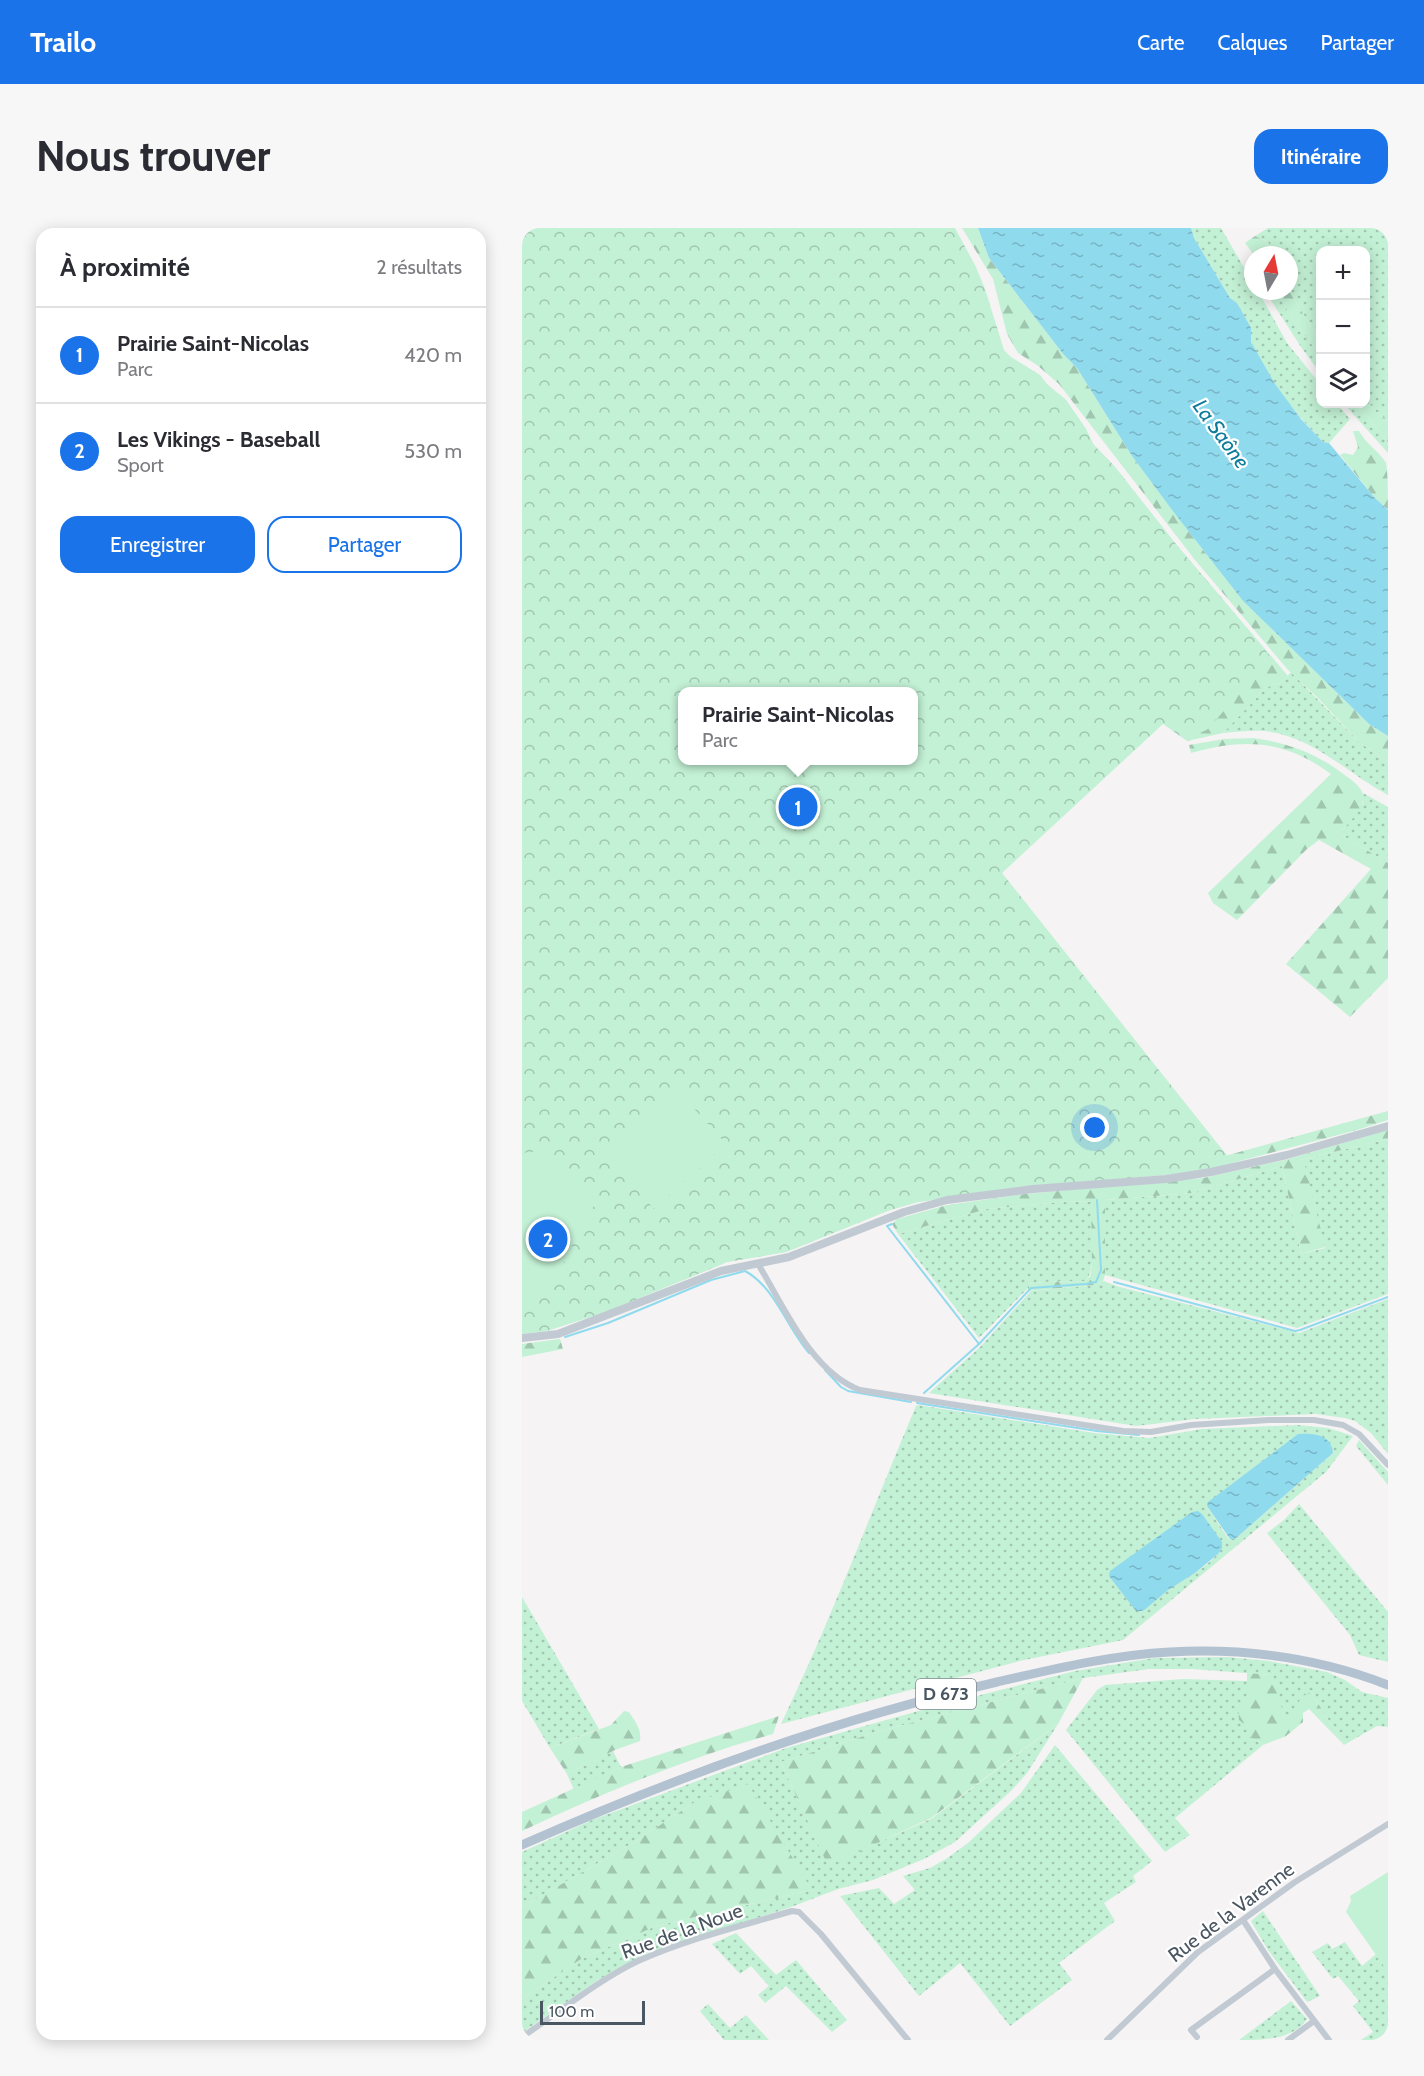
<!DOCTYPE html>
<html lang="fr">
<head>
<meta charset="utf-8">
<style>
	:root { --surface:#fff; --page:#f7f7f7; --text:#2b2b33; --muted:#7c7c81; --line:#e1e1e2; --accent:#1a73e8 }
	body { margin:0; font-family:Cabin,sans-serif; background:var(--page); color:var(--text) }
	.controls { position:absolute; right:18px; top:18px; display:grid; overflow:hidden; border-radius:12px; box-shadow:0 3px 15px #0003 }
	.controls button { width:54px; height:54px; display:grid; place-items:center; padding:0; border:0; border-bottom:2px solid var(--line); background:var(--surface); color:var(--text); font:30px sans-serif }
	.compass { position:absolute; left:722px; top:18px; width:54px; height:54px; border-radius:50%; background:var(--surface); box-shadow:0 3px 15px #0003; rotate:10deg }
	.scale { position:absolute; left:18px; bottom:15px; width:105px; box-sizing:border-box; padding-left:6px; border:3px solid #4a5661; border-top:0; font-size:16px; line-height:21px; white-space:nowrap; color:#4a5661; -webkit-text-stroke:4px #fff; paint-order:stroke }
	.you { position:absolute; left:573px; top:900px; width:21px; height:21px; margin:-15px; border:4px solid #fff; border-radius:50%; background:#1a73e8; box-shadow:0 0 0 9px #1a73e833 }
	.badge { display:grid; place-items:center; width:39px; height:39px; border-radius:50%; background:var(--accent); color:#fff; font-size:20px; font-weight:700 }
	.pin { position:absolute; translate:-50% -50%; border:3px solid #fff; box-shadow:0 2px 6px #0006 }
	.popup { position:absolute; left:156px; top:459px; width:240px; height:78px; box-sizing:border-box; display:grid; place-content:center; border-radius:12px; background:var(--surface); filter:drop-shadow(0 2px 4px #0005); font-size:20px; white-space:nowrap; color:var(--muted) }
	.popup b { font-size:22px; color:var(--text) }
	.popup::after { content:''; position:absolute; left:50%; top:100%; margin-left:-12px; border:12px solid transparent; border-top-color:var(--surface) }
	.list { margin:0; padding:0; list-style:none }
	h2 { display:flex; justify-content:space-between; align-items:center; height:78px; margin:0; padding:0 24px; font-size:26px }
	h2 small { font-size:20px; font-weight:400; color:var(--muted) }
	.list li { display:grid; grid-template-columns:39px 1fr auto; gap:18px; align-items:center; box-sizing:border-box; height:96px; padding:0 24px; border-top:2px solid var(--line) }
	.list b { display:block; font-size:22px; white-space:nowrap }
	.list p { margin:0; font-size:20px; white-space:nowrap; color:var(--muted) }
	.list em { font-size:20px; font-style:normal; color:var(--muted) }
	.actions { display:flex; gap:12px; padding:18px 24px }
	.actions a { flex:1; padding:14px 0; border:2px solid var(--accent); border-radius:18px; text-align:center; font-size:21px; color:var(--accent) }
	.actions .main { background:var(--accent); color:#fff }
	.icon { flex:none; width:33px; height:33px; fill:none; stroke:currentColor; stroke-width:2; stroke-linecap:round; stroke-linejoin:round }
	.map { position:relative; flex:none; width:866px; height:1812px; overflow:hidden; border-radius:18px }
	header { display:flex; align-items:center; gap:36px; box-sizing:border-box; height:84px; padding:0 30px; background:var(--accent); color:#fff }
	header strong { font-size:28px }
	nav { display:flex; gap:33px; margin-inline-start:auto; font-size:21px }
	.intro { display:flex; align-items:center; justify-content:space-between; box-sizing:border-box; height:144px; padding:0 36px }
	h1 { margin:0; font-size:42px }
	.button { padding:15px 27px; border-radius:18px; background:var(--accent); color:#fff; font-size:21px; font-weight:700 }
	main { display:flex; gap:36px; padding:0 36px }
	aside { flex:1; background:var(--surface); border-radius:18px; box-shadow:0 3px 15px #0003 }
	.map>svg:first-child { display:block }
	.grass { fill:url(#grass-dots); fill-rule:evenodd }
	.forest { fill:url(#forest-firs) }
	.park { fill:url(#park-crowns); fill-rule:evenodd }
	.pitch { fill:#c3f1d5 }
	.water { fill:url(#water-ripples) }
	.lines { fill:none; stroke-linecap:round; stroke-linejoin:round }
	.stream { stroke:#90daee; stroke-width:2 }
	.minor { stroke:#c1cad2; stroke-width:6 }
	.tertiary { stroke:#c1cad2; stroke-width:8 }
	.primary { stroke:#b3c2d1; stroke-width:9 }
	.labels { text-anchor:middle; stroke-width:4.5; stroke-linejoin:round; paint-order:stroke }
	.shield { fill:#fff; stroke:#808990; stroke-width:1.5 }
	.shield-label { font-size:18px; font-weight:bold; fill:#4a5661 }
	.street-label { font-size:20px; fill:#4a5661; stroke:#fff }
	.water-label { font-size:21px; font-style:italic; fill:#0c7c9b; stroke:#fff }
</style>
</head>
<body>
<header>
<strong>Trailo</strong>
<nav><a>Carte</a><a>Calques</a><a>Partager</a></nav>
</header>
<div class="intro"><h1>Nous trouver</h1><a class="button">Itinéraire</a></div>
<main>
<aside>
<h2>À proximité<small>2 résultats</small></h2>
<ul class="list">
<li><span class="badge">1</span><div><b>Prairie Saint-Nicolas</b><p>Parc</p></div><em>420 m</em></li>
<li><span class="badge">2</span><div><b>Les Vikings - Baseball</b><p>Sport</p></div><em>530 m</em></li>
</ul>
<div class="actions"><a class="main">Enregistrer</a><a>Partager</a></div>
</aside>
<div class="map">
<svg width="866" height="1812" viewBox="0 0 866 1812">
	<defs>
		<pattern id="grass-dots" width="8" height="8" patternUnits="userSpaceOnUse" patternTransform="scale(1.5)"><rect width="8" height="8" fill="#c3f1d5"/><path d="M2 2h.1M6 6h.1" fill="none" stroke="#a0c6b0" stroke-width="1.8" stroke-linecap="round"/></pattern>
		<pattern id="forest-firs" width="22" height="20" patternUnits="userSpaceOnUse" patternTransform="scale(1.5)"><rect width="22" height="20" fill="#c3f1d5"/><path d="M5 1l3.5 6h-7zM16 11l3.5 6h-7z" fill="#a0c6b0"/></pattern>
		<pattern id="park-crowns" width="20" height="18" patternUnits="userSpaceOnUse" patternTransform="scale(1.5)"><rect width="20" height="18" fill="#c3f1d5"/><path d="M2 6a3 3 0 1 1 6 0M12 15a3 3 0 1 1 6 0" fill="none" stroke="#a0c6b0"/></pattern>
		<pattern id="water-ripples" width="26" height="14" patternUnits="userSpaceOnUse" patternTransform="scale(1.5)"><rect width="26" height="14" fill="#90daee"/><path d="M2 4q2-2 4 0t4 0M15 11q2-2 4 0t4 0" fill="none" stroke="#78b4c4"/></pattern>
	</defs>
	<rect width="100%" height="100%" fill="#f5f3f3"/>
	<g class="grass">
		<path d="M669,0h30l32,55v8h5l29,52 33,41v20h17l13,15 -21,24 -6,-1c-27,-28 -60,-67 -73,-103 -6,-14 -8,-33 -20,-41l-36,-60z"/>
		<path d="M746,0h120v192l-13,-9 -9,-12v-149h-46v91l-31,-50v-36h-17l-4,-13 -13,-6z"/>
		<path d="M743,63h11l18,30 26,34v18l-19,-26z"/>
		<path d="M822,176h13l31,38v11z"/>
		<path d="M769,444l68,70 29,20v33c-41,-22 -74,-58 -123,-64 -14,-1 -29,1 -42,2l39,-41 9,-7 10,-2z"/>
		<path d="M841,565l25,14v56l-48,-29 23,-31z"/>
		<path d="M866,911v155l-91,34 -192,-53v-75l87,-7 90,-27 19,88 24,-6 -25,-88z"/>
		<path d="M546,973l23,1c1,17 7,68 -6,79l-42,1 -15,2v4l-49,50 -81,-104 89,-25z"/>
		<path d="M581,1053l17,6 179,46 89,-34v155l-17,-21 -16,-12 -10,-3 -29,-4 -121,5 -59,7 -207,-33 51,-46 51,-56 63,-6z"/>
		<path d="M396,1177l176,28 55,5 53,-9 96,-4 30,3 25,8 -27,36 -203,168 -99,20 -243,64c50,-104 90,-212 135,-318zM811,1225l-98,86h-6l-3,-4 -19,-29zM700,1320c-12,18 -35,30 -54,41z"/>
		<path d="M837,1212l29,32v13l-32,-39z"/>
		<path d="M777,1276l89,108v50l-29,-7 -9,-20 -83,-102 17,-13z"/>
		<path d="M0,1369l77,132 -49,19 -28,-47z"/>
		<path d="M705,1429l42,4 58,11 18,8 17,12 26,6v29l-11,-1 -33,19 -33,-53 -26,29 -13,-46 -80,-6h-43l-66,9 -203,53 -99,31 47,103 103,-46 127,-95 -31,49 -15,17 -57,52 -31,17 -51,21 -35,9 -47,18 -145,47 -48,26 -76,53v-34l59,-40 75,-33 156,-36 -117,-88 -59,39 -114,66v-55l70,-32 194,-72 136,-38 153,-39 79,-13z"/>
		<path d="M661,1451l64,2 2,55 14,9 -88,73 15,17 -25,17 -99,-122 31,-40 8,-5z"/>
		<path d="M533,1517l97,116 -19,15 3,6 -32,21 11,18 -56,42 13,17 -62,46 -50,-63 -41,33 -79,-100 39,-8 15,16 21,-14 -12,-14 27,-8 16,-9 22,-16 53,-50z"/>
		<path d="M91,1523l8,16 -47,23 -7,-16z"/>
		<path d="M741,1683l57,85 -13,6 -39,-52 -17,-29z"/>
		<path d="M214,1705l40,42 20,-15 51,60 -15,12 -46,-46 -21,17 -7,-8 11,-9 -18,-20 -11,8 -28,-30z"/>
		<path d="M823,1714l17,24 14,-12 12,18v68h-27l12,-8 -20,-26 6,-5 -21,-25 -5,3 -21,-27 16,-9 4,6z"/>
		<path d="M769,1773l16,18c-14,21 -44,21 -68,21z"/>
		<path d="M186,1776l22,24 16,-13 23,25h-45l-24,-29z"/>
	</g>
	<g class="forest">
		<path d="M440,0h16l11,30 75,97 13,13 55,88 43,58 68,87 126,123 19,12v26l-29,-20 -41,-44 -30,-28 -93,-110 -136,-176 -22,-19 -19,-12 -11,-19 -14,-55z"/>
		<path d="M733,8l13,6 4,13h-18l-9,-12z"/>
		<path d="M754,63h13l31,50v14l-26,-34z"/>
		<path d="M536,165l8,7 20,29 7,15 22,23 60,76 113,133 -7,7 -10,2 -9,7 -39,41 -36,8 15,-19 -27,-154z"/>
		<path d="M844,171l9,12 13,9v22l-31,-38h9z"/>
		<path d="M831,203h6c7,13 20,20 27,32 2,8 2,37 2,47l-14,-13 -34,-42 4,-2 9,2 5,-8z"/>
		<path d="M731,510c35,5 64,15 93,38 8,6 19,13 17,24 -2,12 -17,25 -23,34l48,29v115l-38,39 -64,-53 85,-95 -52,-29 -12,9 -70,71 -24,-17 -5,-10 123,-119c-47,-34 -85,-36 -140,-21l-2,-8 35,-6z"/>
		<path d="M866,883v9l-31,10 -148,39 -45,6 -138,11 -108,16 -28,8 -104,42 -59,10 -43,18 -75,21 316,-111 289,-31z"/>
		<path d="M866,902v9l-88,21 5,5 20,82 -24,7 -19,-88 -90,27 -87,7v75l-2,6 -9,4 -66,6v-7l15,-2 42,-1 5,-5 2,-11 -1,-63 -23,-1 -81,8 -89,25 -6,-10 5,-5 50,-14 78,-11 178,-16 82,-18z"/>
		<path d="M38,1111l3,10 -41,8v-13z"/>
		<path d="M725,1445l26,2 12,45 18,-24 8,-4 33,53 -35,-36 -6,4v9l-17,14 -23,9 -14,-9 -1,-9 -9,-7 -1,-14 9,-8z"/>
		<path d="M561,1450l-25,46 -127,94 -103,48 -47,-104 99,-31z"/>
		<path d="M102,1483l5,1c6,9 13,18 11,29l-25,9 -48,24 -17,-26 61,-23z"/>
		<path d="M257,1488l-6,18c-86,24 -170,59 -251,97v-19l99,-45z"/>
		<path d="M226,1556l64,106 -156,36 -75,33 -59,40v-92l114,-66 59,-39z"/>
	</g>
	<path class="park" d="M0,0h433l21,39 9,22 19,61 7,7 29,18 7,9 19,16 20,29 7,15 22,23 60,76 96,114 -63,72 -21,12 -24,-17 -161,149 231,290 -24,6 -45,6 -138,11 -108,16 -28,8 -104,42 -59,10 -121,50 -59,19 -25,3zM160,464h232v68h-232z"/>
	<g class="pitch">
		<path d="M158,865l46,51 -72,65 -46,-51z"/>
		<path d="M18,923l61,46c-6,8 -12,15 -17,23 -15,25 -24,75 -61,72l-1,-139z"/>
		<path d="M866,1644v100l-42,-60 5,-11 -1,-5z"/>
	</g>
	<g class="water">
		<path d="M456,0h213l3,10 36,60 7,5 14,25v14l24,42 26,35 22,23 6,1 45,54 14,13v226l-19,-12 -126,-123 -68,-87 -43,-58 -55,-88 -13,-13 -75,-97z"/>
		<path d="M776,1206c15,-1 33,0 35,19l-98,86h-5l-23,-33 1,-4z"/>
		<path d="M676,1283l4,3 20,28v6l-4,6 -23,19 -27,17 -25,21h-7l-27,-35 1,-5 82,-59z"/>
	</g>
	<g class="lines">
		<g class="stream">
			<path d="M370,996l-5,2 92,118"/>
			<path d="M592,1054l181,49 5,-1 88,-33"/>
			<path d="M43,1109l43,-14 103,-43 34,-9c30,16 42,57 64,82"/>
			<path d="M303,1142l16,17 7,4 63,11"/>
			<path d="M402,1165l55,-49 52,-56 55,-4 10,-2 5,-12 -4,-70"/>
			<path d="M395,1175l180,28 42,4"/>
		</g>
		<g class="minor">
			<path d="M236,1036c26,42 53,108 102,126l263,41 28,1 40,-7 78,-5h45l29,5 16,9 29,31"/>
			<path d="M721,1692l32,49 54,71"/>
			<path d="M0,1809c36,-24 78,-58 116,-76 49,-22 103,-35 154,-50l7,1 22,22 87,106"/>
			<path d="M675,1809l-6,-7 84,-61"/>
			<path d="M585,1812l91,-88 97,-70 93,-58"/>
			<path d="M766,1812l26,-19"/>
		</g>
		<path class="tertiary" d="M0,1110l36,-4 163,-63 68,-14 115,-45 43,-12 86,-11 133,-10 45,-7 76,-17 101,-29"/>
		<path class="primary" d="M0,1617c153,-68 311,-125 475,-163 57,-13 115,-27 173,-30 74,-4 149,6 218,33"/>
	</g>
	<g class="labels">
		<rect class="shield" x="394" y="1451" width="60" height="30" rx="4.5"/>
		<g class="shield-label">
			<text x="424" y="1472">D 673</text>
		</g>
		<g class="street-label">
			<text transform="translate(709 1684) rotate(-37)" y="7">Rue de la Varenne</text>
			<text transform="translate(160 1703) rotate(-20)" y="7">Rue de la Noue</text>
		</g>
		<g class="water-label">
			<text transform="translate(699 206) rotate(54)" y="7">La Saône</text>
		</g>
	</g>
</svg>
<div class="controls">
<button>+</button>
<button>−</button>
<button><svg class="icon" aria-label="layers" viewBox="0 0 24 24"><path d="M12 4l9 5-9 5-9-5zM3 14l9 5 9-5"/></svg></button>
</div>
<svg class="compass" viewBox="-18 -18 36 36"><path d="M0-13l5 13h-10z" fill="#e53935"/><path d="M0 13l5-13h-10z" fill="#7c7c81"/></svg>
<div class="scale">100 m</div>
<div class="you"></div>
<div class="pin badge" style="left:276px;top:579px">1</div>
<div class="popup"><b>Prairie Saint-Nicolas</b>Parc</div>
<div class="pin badge" style="left:26px;top:1011px">2</div>
</div>
</main>
</body>
</html>
